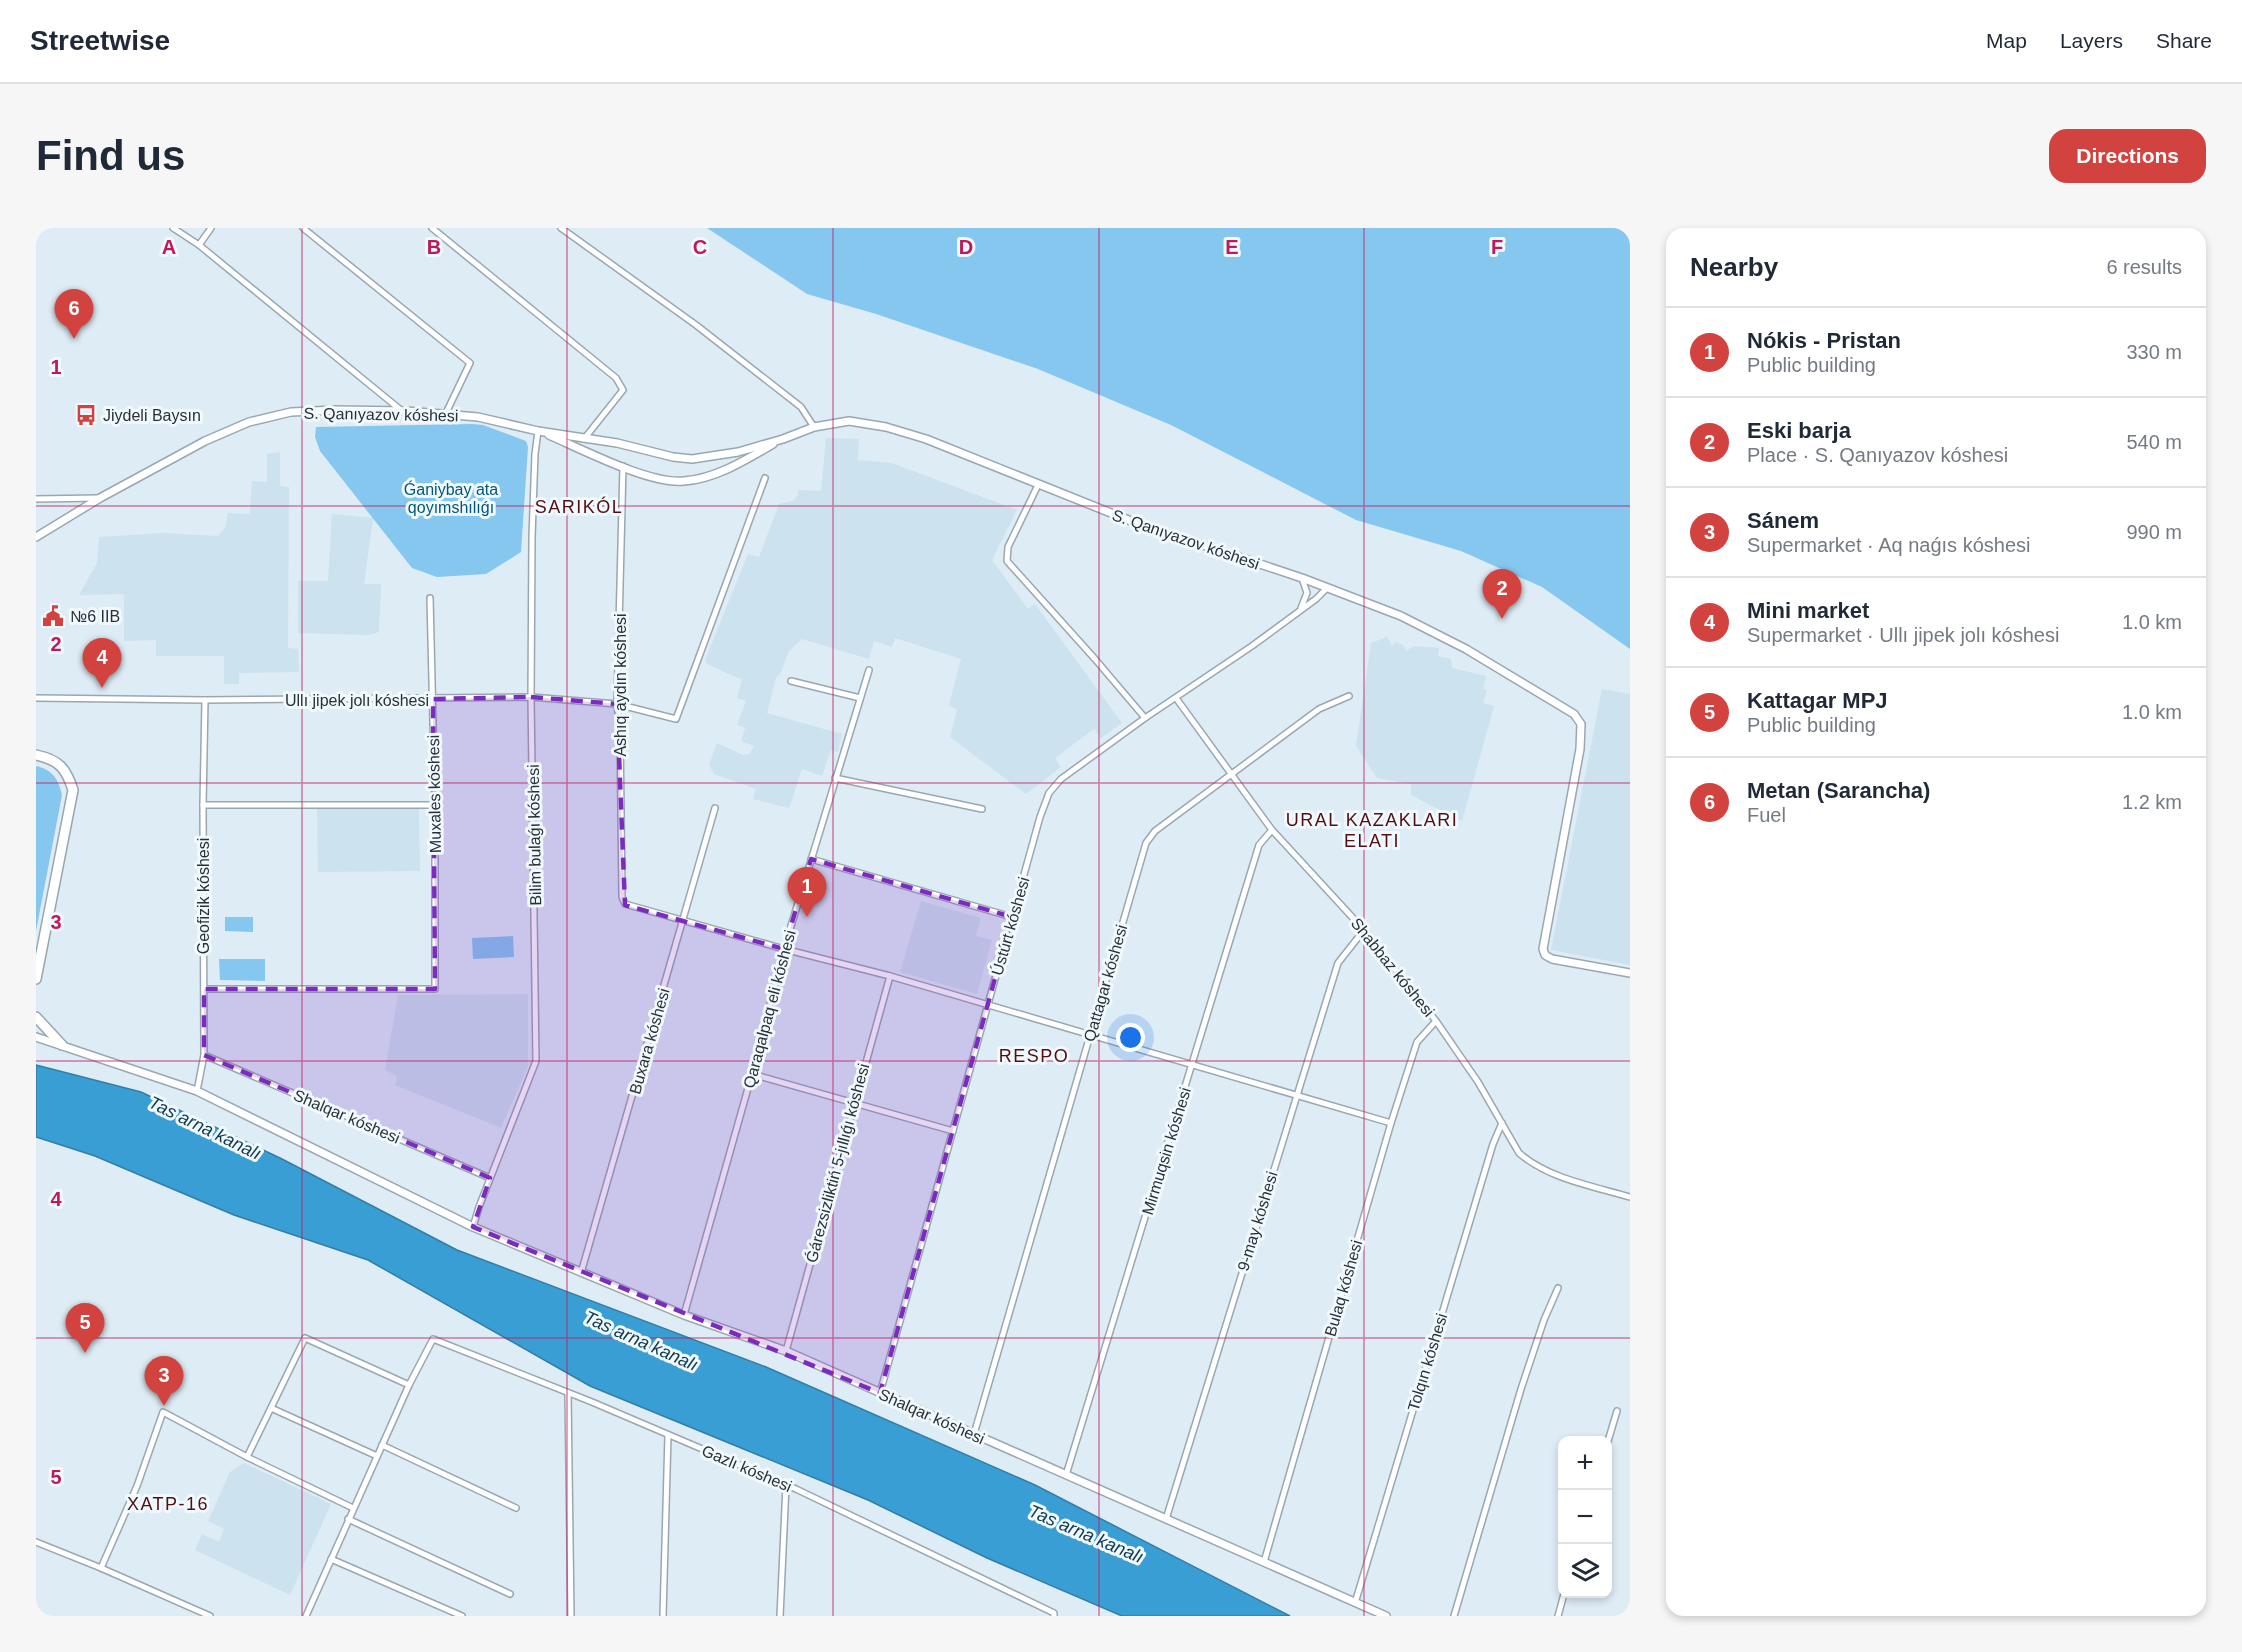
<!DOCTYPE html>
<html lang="en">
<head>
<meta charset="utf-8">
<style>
	:root { --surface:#fff; --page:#f6f6f7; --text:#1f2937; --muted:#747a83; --line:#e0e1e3; --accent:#d2433f }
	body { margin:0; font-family:Helvetica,sans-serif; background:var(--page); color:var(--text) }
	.controls { position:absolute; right:18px; bottom:18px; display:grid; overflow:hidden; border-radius:12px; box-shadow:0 3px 9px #0003 }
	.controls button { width:54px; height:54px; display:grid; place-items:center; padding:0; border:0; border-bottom:2px solid var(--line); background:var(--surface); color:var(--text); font:30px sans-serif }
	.you { position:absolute; left:1095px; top:810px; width:21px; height:21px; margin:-15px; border:4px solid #fff; border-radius:50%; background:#1a73e8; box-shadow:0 0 0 9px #1a73e833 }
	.badge { display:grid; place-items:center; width:39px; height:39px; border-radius:50%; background:var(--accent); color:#fff; font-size:20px; font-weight:700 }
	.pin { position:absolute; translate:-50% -50px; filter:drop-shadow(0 2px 3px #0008) }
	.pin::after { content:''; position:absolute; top:32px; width:21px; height:18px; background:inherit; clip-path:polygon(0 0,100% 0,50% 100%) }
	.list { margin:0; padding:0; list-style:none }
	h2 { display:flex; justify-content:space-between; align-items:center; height:78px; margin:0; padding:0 24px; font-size:26px }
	h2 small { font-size:20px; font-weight:400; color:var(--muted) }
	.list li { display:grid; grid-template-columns:39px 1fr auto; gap:18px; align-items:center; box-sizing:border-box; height:90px; padding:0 24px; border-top:2px solid var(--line) }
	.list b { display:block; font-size:22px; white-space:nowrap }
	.list p { margin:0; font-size:20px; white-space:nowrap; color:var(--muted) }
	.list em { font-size:20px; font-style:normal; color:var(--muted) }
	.icon { flex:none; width:33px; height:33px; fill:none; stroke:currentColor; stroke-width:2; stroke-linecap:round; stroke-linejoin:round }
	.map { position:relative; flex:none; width:1594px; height:1388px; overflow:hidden; border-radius:18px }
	header { display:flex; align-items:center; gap:36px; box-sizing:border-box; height:84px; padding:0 30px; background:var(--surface); border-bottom:2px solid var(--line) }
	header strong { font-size:28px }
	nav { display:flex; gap:33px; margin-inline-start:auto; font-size:21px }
	.intro { display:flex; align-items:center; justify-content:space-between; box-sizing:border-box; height:144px; padding:0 36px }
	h1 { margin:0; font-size:42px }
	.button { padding:15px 27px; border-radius:18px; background:var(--accent); color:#fff; font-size:21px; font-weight:700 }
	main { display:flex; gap:36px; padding:0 36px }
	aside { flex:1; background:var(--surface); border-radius:18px; box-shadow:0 3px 9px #0003 }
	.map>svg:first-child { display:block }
	.built { fill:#cce2ef }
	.green { fill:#85c7ef }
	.water { fill:#389ed4; stroke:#347da4; stroke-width:1.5 }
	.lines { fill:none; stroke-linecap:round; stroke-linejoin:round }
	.minor-casing { stroke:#9aa7b0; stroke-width:8 }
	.tertiary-casing { stroke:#9aa7b0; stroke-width:10 }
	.primary-casing { stroke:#9aa7b0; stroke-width:12 }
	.minor { stroke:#fff; stroke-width:5 }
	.tertiary { stroke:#fff; stroke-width:7 }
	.primary { stroke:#fff; stroke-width:9 }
	.marked { fill:#7b2cbf; fill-opacity:0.2; stroke:#7b2cbf; stroke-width:4.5; stroke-dasharray:12 8; stroke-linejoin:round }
	.grid { fill:none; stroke:#c2185b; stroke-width:1.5; stroke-opacity:0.55 }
	.labels { text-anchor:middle; stroke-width:6; stroke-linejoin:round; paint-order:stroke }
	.street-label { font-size:16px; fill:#2b3034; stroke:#f0f9fe }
	.poi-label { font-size:16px; fill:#2b3034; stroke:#f0f9fe; text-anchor:start }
	.park-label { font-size:16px; fill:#03567a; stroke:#f0f9fe }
	.neighbourhood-label { font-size:18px; letter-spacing:1.5px; fill:#530e0e; stroke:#f0f9fe }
	.water-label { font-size:18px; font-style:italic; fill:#0f3a50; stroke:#f0f9fe }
	.grid-label { font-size:20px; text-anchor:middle; font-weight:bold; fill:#c2185b; stroke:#f0f9fe; stroke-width:6; stroke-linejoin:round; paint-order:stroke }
</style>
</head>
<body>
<header>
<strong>Streetwise</strong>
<nav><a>Map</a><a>Layers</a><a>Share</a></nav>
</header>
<div class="intro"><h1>Find us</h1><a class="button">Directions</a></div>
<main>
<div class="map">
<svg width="1594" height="1388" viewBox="0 0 1594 1388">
	<rect width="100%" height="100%" fill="#deecf6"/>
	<g class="built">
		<path d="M790,210l33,1 -1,21 34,3 125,47 -25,50 36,49 7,-5 87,119 -21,15 -7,-9 -39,29 6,9 -35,27 -76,-57 7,-27 -8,-5 12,-46 -66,-21 -3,9 -18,-6 -5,18 -67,-20 -13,12 -8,21 -5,6 -9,35 75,21 -4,18 -7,-2 -9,26 -20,-7 -13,39 -36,-9 3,-10 -42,-15 -5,-9 8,-22 26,12 6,-1 5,-8 -13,-5 4,-13 -8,-3 9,-24 -9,-3 5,-18 -35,-16 -2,-4 43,-106 11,3 20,-53 14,-3 5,-6v-5l23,1z"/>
		<path d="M244,224v34l9,1 -1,161 10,1 1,23 -60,1v11h-15v-28h-68v-16l-32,1v-47l-45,1 18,-32 2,-26 63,-4 56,3 8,-10 2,-13 22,1 2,-33 15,1v-28z"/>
		<path d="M296,286l41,4 -9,66h17l-2,48 -11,3 -70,-2v-52h30z"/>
		<path d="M1351,409l5,9 4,-4 7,3 3,6 8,-5 25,2 -1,8 13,3 1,9 34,8 -3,13 4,1 -4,13 11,3 -32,115 -51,-26v-11l-34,-6 -21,-32 15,-103z"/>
		<path d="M1566,461l27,5 1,-2v273l-79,-15z"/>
		<path d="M383,580l1,63 -102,1 -1,-63z"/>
		<path d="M885,673l60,17 -5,18 16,4 -15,54 -77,-22z"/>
		<path d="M492,766v72l-27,62 -106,-43 2,-9 -12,-6 13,-75z"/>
		<path d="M208,1235l87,41 -41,91 -95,-45 7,-16 17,8 5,-13 -16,-8 22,-49z"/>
	</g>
	<g class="green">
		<path d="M671,0h923v421l-88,-62 -81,-36 -105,-31 -185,-95 -133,-56 -162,-55 -69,-20z"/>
		<path d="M436,196l11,1 43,16 2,6 -7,105 -35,22 -49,3 -25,-9 -92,-117 -5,-14 1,-10z"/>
		<path d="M0,538c17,4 22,13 26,29l-26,136z"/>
		<path d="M189,689h28v15l-28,-1z"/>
		<path d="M477,708l1,21 -41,2 -1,-21z"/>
		<path d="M183,731h46v22l-45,-1z"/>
	</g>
	<path class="water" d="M0,837l105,27 141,67 175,91 309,117 269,118 255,131h-168l-135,-58 -119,-58 -278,-114 -222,-126 -134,-45 -139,-59 -59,-19z"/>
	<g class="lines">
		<defs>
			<g id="minor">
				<path d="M137,0l26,17 203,166"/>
				<path d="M267,0l167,135 -24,50"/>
				<path d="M396,0l184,150 7,12 -39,49"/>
				<path d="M525,0l135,97 105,82 13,20"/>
				<path d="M163,17l12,-17"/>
				<path d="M587,238l-6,238 3,24 2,169 3,7 159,45 106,27 501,147"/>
				<path d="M1002,257l-30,62 -1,14 88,98 50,59"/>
				<path d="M0,271l63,-1"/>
				<path d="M1265,380l6,-15 -5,-15"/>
				<path d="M755,453l69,17"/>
				<path d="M0,470l169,2 326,-3 86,7 59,15 89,-241"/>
				<path d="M1140,470l96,132 92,100 72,91 42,61 41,71c30,26 74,33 111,44"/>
				<path d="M799,550l147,31"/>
				<path d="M167,577h232"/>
				<path d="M775,631l201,58"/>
				<path d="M168,761h231v-184l-5,-207"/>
				<path d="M168,827l286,123"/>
				<path d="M716,846l201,57"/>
				<path d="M161,863l7,-36 -1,-250 2,-105"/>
				<path d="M437,999l6,-20 57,-146 -5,-364 1,-160 3,-83 3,-23"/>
				<path d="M545,1045l134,-465"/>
				<path d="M648,1087l68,-241 32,-125 85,-279"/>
				<path d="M750,1123l104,-375"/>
				<path d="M532,1165l3,223"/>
				<path d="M844,1165l160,-576 9,-24 12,-14 84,-61 107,-72 64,-47 11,-11"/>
				<path d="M235,1180l106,48"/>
				<path d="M938,1206l172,-591 9,-12 164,-122 30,-13"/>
				<path d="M1572,1213l9,-30"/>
				<path d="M346,1217l134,63"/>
				<path d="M211,1229l58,-119 104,47"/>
				<path d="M1030,1247l193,-630 13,-15"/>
				<path d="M312,1291l162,75"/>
				<path d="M1130,1291l172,-556 26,-33"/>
				<path d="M0,1314l65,26 109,48"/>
				<path d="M295,1331l131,57"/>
				<path d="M1228,1334l127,-439 26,-81 19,-21"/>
				<path d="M65,1340l36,-82 26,-74 84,45 106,51"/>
				<path d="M1319,1375l138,-459 9,-21"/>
				<path d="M270,1388l103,-231 24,-46 159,63 204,87 258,124v3"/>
				<path d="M627,1388l5,-181"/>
				<path d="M744,1388l6,-131"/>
				<path d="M1418,1388l67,-227 23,-69 14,-32"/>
				<path d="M1522,1388l6,-22"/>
			</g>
			<g id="tertiary">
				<path d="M513,207c32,14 102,50 135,46 31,-2 62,-21 89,-37"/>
				<path d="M0,309l64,-39 105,-57 44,-19 42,-10 45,-2 70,1 72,6 60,14 79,12 56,14 19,2 46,-7 45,-13 31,-12 35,-6 37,6 40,12 205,82 171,57 99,38 65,33 108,65 7,10 -1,25 -37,200 2,6 7,4 78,14"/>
				<path d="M0,809l161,54 276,136 211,88 102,36 600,265"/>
			</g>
			<g id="primary">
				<path d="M0,527c23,5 30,13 37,35l-37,189"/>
				<path d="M0,789l26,28"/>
			</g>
		</defs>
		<use href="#minor" class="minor-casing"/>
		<use href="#tertiary" class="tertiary-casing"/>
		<use href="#primary" class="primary-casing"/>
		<use href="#minor" class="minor"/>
		<use href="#tertiary" class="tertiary"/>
		<use href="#primary" class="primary"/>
	</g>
	<path class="marked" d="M495,469l86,7 8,201 159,44 27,-90 201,58 -132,476 -407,-166 17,-49 -286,-123v-66h231l-2,-290z"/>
	<path class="grid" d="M266,0v1388M531,0v1388M797,0v1388M1063,0v1388M1328,0v1388M0,278h1594M0,555h1594M0,833h1594M0,1110h1594"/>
	<defs>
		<symbol id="bus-bare" viewBox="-9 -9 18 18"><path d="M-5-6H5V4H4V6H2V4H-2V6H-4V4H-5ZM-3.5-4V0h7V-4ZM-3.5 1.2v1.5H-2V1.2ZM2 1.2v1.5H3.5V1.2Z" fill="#d2433f" stroke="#f0f9fe" stroke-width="2.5" paint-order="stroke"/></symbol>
		<symbol id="civic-bare" viewBox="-9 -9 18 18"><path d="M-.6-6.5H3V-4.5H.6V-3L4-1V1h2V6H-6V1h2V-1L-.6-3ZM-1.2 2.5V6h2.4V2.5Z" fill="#d2433f" stroke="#f0f9fe" stroke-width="2.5" paint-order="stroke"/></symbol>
	</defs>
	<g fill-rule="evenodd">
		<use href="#bus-bare" x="35" y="172" width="30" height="30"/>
		<use href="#civic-bare" x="2" y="373" width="30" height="30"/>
	</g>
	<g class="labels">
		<g class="street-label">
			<text transform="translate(345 186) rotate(1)" y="6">S. Qanıyazov kóshesi</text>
			<text transform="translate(1150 311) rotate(19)" y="6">S. Qanıyazov kóshesi</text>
			<text transform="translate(584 457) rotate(-90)" y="6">Ashıq aydın kóshesi</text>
			<text x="321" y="478">Ullı jipek jolı kóshesi</text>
			<text transform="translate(398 566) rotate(-91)" y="6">Muxales kóshesi</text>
			<text transform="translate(498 607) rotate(-91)" y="6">Bilim bulaǵı kóshesi</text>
			<text transform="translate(167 668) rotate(-90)" y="6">Geofizik kóshesi</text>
			<text transform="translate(974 698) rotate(-74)" y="6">Ústúrt kóshesi</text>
			<text transform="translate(1357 739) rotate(51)" y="6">Shabbaz kóshesi</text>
			<text transform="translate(1069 755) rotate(-74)" y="6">Qattagar kóshesi</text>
			<text transform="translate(733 781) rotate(-75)" y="6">Qaraqalpaq eli kóshesi</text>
			<text transform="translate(613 813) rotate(-74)" y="6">Buxara kóshesi</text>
			<text transform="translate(311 888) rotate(23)" y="6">Shalqar kóshesi</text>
			<text transform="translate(1130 923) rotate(-73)" y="6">Mirmuqsin kóshesi</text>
			<text transform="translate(801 935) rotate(-75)" y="6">Ǵárezsizliktiń 5-jıllıǵı kóshesi</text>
			<text transform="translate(1221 993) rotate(-73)" y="6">9-may kóshesi</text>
			<text transform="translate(1307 1060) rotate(-74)" y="6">Bulaq kóshesi</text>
			<text transform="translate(1391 1134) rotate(-73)" y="6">Tolqın kóshesi</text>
			<text transform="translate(896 1188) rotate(24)" y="6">Shalqar kóshesi</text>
			<text transform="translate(711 1240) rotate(23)" y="6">Gazlı kóshesi</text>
		</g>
		<g class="poi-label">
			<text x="67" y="193">Jiydeli Baysın</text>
			<text x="34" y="394">№6 IIB</text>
		</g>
		<g class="park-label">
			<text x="415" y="267">Ǵaniybay ata<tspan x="415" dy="18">qoyımshılıǵı</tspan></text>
		</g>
		<g class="neighbourhood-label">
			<text x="543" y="285">SARIKÓL</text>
			<text x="1336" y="598">URAL KAZAKLARI<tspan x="1336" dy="21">ELATI</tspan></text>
			<text x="998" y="834">RESPO</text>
			<text x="132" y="1282">XATP-16</text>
		</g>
		<g class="water-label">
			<text transform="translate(169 900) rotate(26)" y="6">Tas arna kanalı</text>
			<text transform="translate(605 1113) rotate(24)" y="6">Tas arna kanalı</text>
			<text transform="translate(1050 1306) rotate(23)" y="6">Tas arna kanalı</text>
		</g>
	</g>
	<g class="grid-label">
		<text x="133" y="26">A</text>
		<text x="398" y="26">B</text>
		<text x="664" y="26">C</text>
		<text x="930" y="26">D</text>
		<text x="1196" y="26">E</text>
		<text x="1461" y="26">F</text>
		<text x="20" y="146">1</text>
		<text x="20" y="423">2</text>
		<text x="20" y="701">3</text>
		<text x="20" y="978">4</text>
		<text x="20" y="1256">5</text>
	</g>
</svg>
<div class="controls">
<button>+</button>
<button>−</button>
<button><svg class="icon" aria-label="layers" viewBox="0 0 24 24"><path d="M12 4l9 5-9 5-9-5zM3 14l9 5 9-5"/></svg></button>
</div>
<div class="you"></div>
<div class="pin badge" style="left:771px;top:689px">1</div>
<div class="pin badge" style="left:1466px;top:391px">2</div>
<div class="pin badge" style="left:128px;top:1178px">3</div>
<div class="pin badge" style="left:66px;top:460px">4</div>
<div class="pin badge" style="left:49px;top:1125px">5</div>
<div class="pin badge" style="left:38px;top:111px">6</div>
</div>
<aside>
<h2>Nearby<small>6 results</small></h2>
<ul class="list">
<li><span class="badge">1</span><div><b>Nókis - Pristan</b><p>Public building</p></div><em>330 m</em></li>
<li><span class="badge">2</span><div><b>Eski barja</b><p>Place · S. Qanıyazov kóshesi</p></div><em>540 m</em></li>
<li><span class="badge">3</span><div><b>Sánem</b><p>Supermarket · Aq naǵıs kóshesi</p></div><em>990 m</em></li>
<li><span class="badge">4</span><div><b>Mini market</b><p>Supermarket · Ullı jipek jolı kóshesi</p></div><em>1.0 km</em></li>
<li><span class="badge">5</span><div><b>Kattagar MPJ</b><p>Public building</p></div><em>1.0 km</em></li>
<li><span class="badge">6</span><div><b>Metan (Sarancha)</b><p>Fuel</p></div><em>1.2 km</em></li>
</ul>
</aside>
</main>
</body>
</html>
